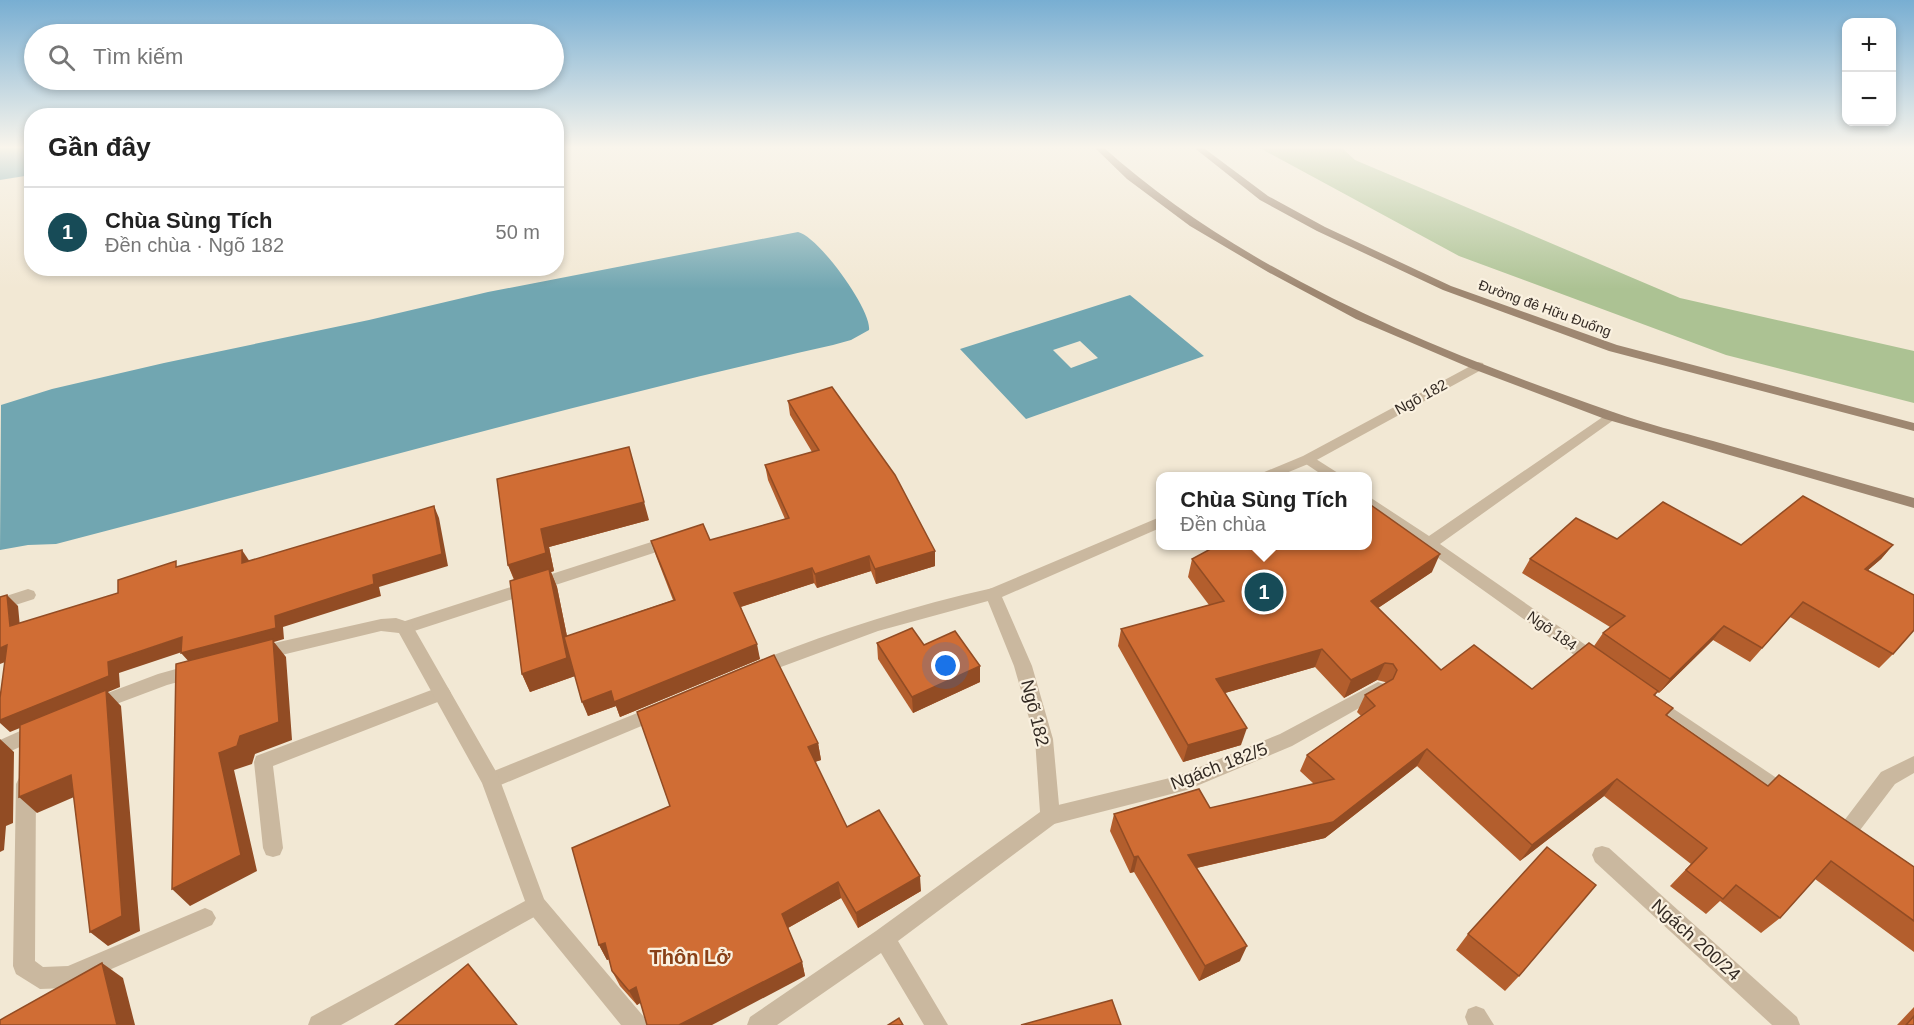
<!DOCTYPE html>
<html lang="vi">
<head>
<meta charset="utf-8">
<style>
	:root { --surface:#fff; --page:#f6f6f6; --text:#222; --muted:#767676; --line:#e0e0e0; --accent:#174b57 }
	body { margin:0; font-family:Arial,sans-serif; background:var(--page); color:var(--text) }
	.controls { position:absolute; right:18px; top:18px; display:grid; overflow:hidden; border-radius:12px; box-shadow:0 3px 9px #0003 }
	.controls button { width:54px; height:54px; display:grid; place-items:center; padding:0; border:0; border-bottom:2px solid var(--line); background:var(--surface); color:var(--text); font:30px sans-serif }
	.you { position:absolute; left:946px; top:666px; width:21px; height:21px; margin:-15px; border:4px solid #fff; border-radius:50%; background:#1a73e8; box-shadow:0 0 0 9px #1a73e833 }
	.badge { display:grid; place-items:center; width:39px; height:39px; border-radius:50%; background:var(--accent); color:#fff; font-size:20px; font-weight:700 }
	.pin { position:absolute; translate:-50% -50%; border:3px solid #fff; box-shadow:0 2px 6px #0006 }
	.popup { position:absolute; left:1156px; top:472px; width:216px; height:78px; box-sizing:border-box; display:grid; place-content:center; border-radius:12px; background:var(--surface); filter:drop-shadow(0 2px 4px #0005); font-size:20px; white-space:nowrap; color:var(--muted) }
	.popup b { font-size:22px; color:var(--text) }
	.popup::after { content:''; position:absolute; left:50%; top:100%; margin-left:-12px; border:12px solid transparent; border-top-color:var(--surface) }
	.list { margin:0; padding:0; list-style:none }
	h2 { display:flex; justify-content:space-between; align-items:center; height:78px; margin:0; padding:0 24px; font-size:26px }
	h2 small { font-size:20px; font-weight:400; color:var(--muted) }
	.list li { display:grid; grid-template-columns:39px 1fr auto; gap:18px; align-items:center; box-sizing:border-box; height:90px; padding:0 24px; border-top:2px solid var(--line) }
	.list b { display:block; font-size:22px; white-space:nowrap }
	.list p { margin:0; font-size:20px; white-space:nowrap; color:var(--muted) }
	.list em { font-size:20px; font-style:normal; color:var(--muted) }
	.icon { flex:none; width:33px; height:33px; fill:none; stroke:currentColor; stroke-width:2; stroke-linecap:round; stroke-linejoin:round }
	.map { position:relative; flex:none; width:1914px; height:1025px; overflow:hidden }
	.search { position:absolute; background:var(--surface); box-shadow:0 3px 9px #0003; left:24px; top:24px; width:540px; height:66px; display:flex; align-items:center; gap:15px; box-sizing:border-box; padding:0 21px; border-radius:33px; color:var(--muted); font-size:22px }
	.panel { position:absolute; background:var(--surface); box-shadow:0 3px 9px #0003; left:24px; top:108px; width:540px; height:168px; border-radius:24px }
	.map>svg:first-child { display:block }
	.green { fill:#acc293 }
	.water { fill:#71a6b1; fill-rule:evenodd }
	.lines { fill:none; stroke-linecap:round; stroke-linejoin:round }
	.lane { fill:#cab89f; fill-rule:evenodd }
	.street { fill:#cab89f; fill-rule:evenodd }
	.secondary { fill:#9e8771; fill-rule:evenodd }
	.wall { fill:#b35e2d }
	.shaded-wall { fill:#924c24 }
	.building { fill:#d06d34; stroke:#924c24; stroke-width:1.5 }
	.labels { text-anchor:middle; stroke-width:4.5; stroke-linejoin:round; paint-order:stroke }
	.far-street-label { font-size:14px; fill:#332a23; stroke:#faf1e0 }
	.street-label { font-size:15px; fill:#332a23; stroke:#faf1e0 }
	.near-street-label { font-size:18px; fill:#332a23; stroke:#faf1e0 }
	.near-neighbourhood-label { font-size:20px; font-weight:bold; fill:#884017; stroke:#faf1e0 }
</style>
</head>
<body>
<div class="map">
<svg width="1914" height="1025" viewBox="0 0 1914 1025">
	<rect width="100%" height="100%" fill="#f2e8d4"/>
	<path class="green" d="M1256,146h84l15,14 325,138 234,53v52l-188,-48 -267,-99z"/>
	<g class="water">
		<path d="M0,146h31v29l-31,5z"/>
		<path d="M798,232c20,4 74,78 71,98l-18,10 -18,5c-261,59 -518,132 -777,199l-28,1 -28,5 1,-145 51,-16 112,-26 205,-43 119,-28z"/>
		<path d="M1130,295l74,61 -178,63 -66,-70zM1080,341l18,17 -27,10 -18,-18z"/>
	</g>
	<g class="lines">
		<g class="lane">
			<path d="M1610,412l5,1 2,3 -2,3 -175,125 163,113 3,5 -3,5 -6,2 -6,-2 -223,-159v-12l61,40z"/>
			<path d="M1308,454l30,19 2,3h-16l-21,-14 -2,-3z"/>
			<path d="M670,536l5,2 3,4 -3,4 -270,88 -6,-1 -2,-5 2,-5z"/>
			<path d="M993,588l6,2 2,4 -2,4 -121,33 -119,44 -6,-2 -3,-5 3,-5c78,-31 158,-57 240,-75z"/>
			<path d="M28,589l6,2 2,4 -2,4 -34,11v-12z"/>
			<path d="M1378,682l6,2 3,5 -3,5 -92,52 -105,44 -137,35 -7,-3 -3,-6 3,-6 7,-3 128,-31 102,-42z"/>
			<path d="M442,686l6,2 3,5 -3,5 -175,68 10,82 -3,7 -7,2 -7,-2 -3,-7 -9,-86 2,-6z"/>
			<path d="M1653,695l140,94 3,6 -3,6 -7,3 -7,-3 -132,-94 -3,-5 3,-5z"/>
			<path d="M657,705l6,2 3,5 -3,5 -172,72 -7,-2 -2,-6 2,-6z"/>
			<path d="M1914,756v17l-19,11 -44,58 -7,3 -7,-3 -3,-6 3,-6 44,-58z"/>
			<path d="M26,776l7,2 3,6 -1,177 8,6 25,-1 137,-58 7,3 4,7 -4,7 -144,63 -28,1 -24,-15 -3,-8 3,-182 3,-6z"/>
			<path d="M1602,846l7,2 188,169 3,8h-28l-177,-163 -3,-7 3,-7z"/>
			<path d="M536,895l7,3 3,7 -3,7 -202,113h-33l3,-8z"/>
			<path d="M1476,1006l8,3 10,16h-26l-3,-8 3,-8z"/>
		</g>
		<g class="street">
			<path d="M1478,362l5,1 1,3 -1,3 -170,93 -34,14h-19l2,-3 41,-17z"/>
			<path d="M1160,517v11l-158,69 30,69 21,73 7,77 -3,6 -159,119 50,84h-24l-43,-72 -104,72h-30l3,-8 126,-86 164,-119 -5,-73 -21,-73 -29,-72 2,-4z"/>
			<path d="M396,618l15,5 87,152 46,124 100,118 3,8h-26l-92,-113 -47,-129 -83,-150 -18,-2 -120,29 -6,-2 -3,-5 3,-5 6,-2 120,-27z"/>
			<path d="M194,664l6,2 3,5 -3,5 -33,9 -72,27 -6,-2 -3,-5 3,-5 69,-26z"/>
			<path d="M38,723l6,3 3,5 -3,5 -44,20v-16z"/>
		</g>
		<g class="secondary">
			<path d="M1093,146h9c142,128 332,204 511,266 33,12 67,20 100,29 67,19 134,38 201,57v10l-309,-89 -132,-50 -117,-50 -88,-47 -78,-46 -63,-47z"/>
			<path d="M1192,146h9l67,50 57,31 126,59 166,59 297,78v8l-305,-80 -166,-61 -126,-59 -57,-31z"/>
		</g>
	</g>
	<g class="wall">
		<path d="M788,401l147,165 -59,18 -5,-13 -54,17 -3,-5 -73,24 19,52 -140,58 -4,-11 -28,10 -13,-40 -45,16 -8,-18 -8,-94 -6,-15 -11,-86 152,41 -100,27 5,24 -3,1 6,15 10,49 106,-36 -17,-44 -5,-15 59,-1 75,-21 -17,-39 -3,-15 47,-13 -22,-37z"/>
		<path d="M1617,539l124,6h152l-12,14 -13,11 25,84 -14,14 -89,-51 -40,45 -37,-22 -54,53 -2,-1 -2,4 18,12 -6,7 101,71 11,-11 135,92v85l-99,-73 -35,39 -19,15 -41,-32 -14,13 -36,-28 21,-22 -87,-68 -84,65 -103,-95 -92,72 -128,30 43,93 -41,20 -65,-109 -4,1 -20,-42 4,-17 96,-6 104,-24 -14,-13 7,-16 54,-39 -4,-4 8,-17 21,-12 -1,-1 -8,-2 -33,18 -29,-31 -90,26 16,52 -58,17 -65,-116 3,-17 88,-24 -21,-28 4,-18 240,13 -54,36 63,62 91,19 62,-43 9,-13 7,-6 -88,-54 8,-14z"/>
		<path d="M877,643l47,2 56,21v16l-67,31 -35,-54z"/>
		<path d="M818,743l3,17 -6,2 32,65 74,64 -63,37 -17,-30 -53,30 14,34 3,14 -165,27 -3,2 -17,-19 -8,-15 -3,-12 -2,1 -8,-15z"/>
		<path d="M1468,934l51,42 -14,15 -49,-41z"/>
		<path d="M1914,1007v18h-17z"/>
	</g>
	<g class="shaded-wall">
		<path d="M629,447l20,73 -100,27 5,24 -3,1 6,15 18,89 -45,16 -8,-18 -6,-91 -8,-18 33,-36z"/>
		<path d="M434,506l5,12 9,48 -69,21 2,9 -98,31 1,12 -10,3 12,15 6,83 -37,14 -3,10 -18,6 23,101 -67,35 -18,-17 19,-225 -10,-11 94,-37 98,-41z"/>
		<path d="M1893,545l-12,14 -28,24 12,-14z"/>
		<path d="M242,550l8,12 -8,1z"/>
		<path d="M935,551v15l-59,18 -1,-15z"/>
		<path d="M1440,554l-8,18 -69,46 8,-17z"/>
		<path d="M869,556l2,15 -54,17 -2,-14z"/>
		<path d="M812,568l2,15 -77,25 -3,-15z"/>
		<path d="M7,595l11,11 3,32 -11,-12z"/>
		<path d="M1724,626l-11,14 -54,53 11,-14z"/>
		<path d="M182,637l9,12 -72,24 1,14 -12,5 13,14 19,225 -32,15 -18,-14 16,-239 -96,39 -10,-9v-3l108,-58z"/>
		<path d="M757,644l3,15 -140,58 -4,-11 -28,10 -6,-14 29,-11z"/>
		<path d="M7,645l11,12 -18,7v-16z"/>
		<path d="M1322,649l-7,18 -104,30 5,-18z"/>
		<path d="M1385,663l-8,17 -33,18 7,-18z"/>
		<path d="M980,666v16l-67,31 -1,-16z"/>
		<path d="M1247,728l-6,17 -58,17 5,-17z"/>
		<path d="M0,739l14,13 -1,71 -7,3 -2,24 -4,2z"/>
		<path d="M818,743l3,17 -10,3 -3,-16z"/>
		<path d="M1427,749l-10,17 -92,72 -142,33 5,-16z"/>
		<path d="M71,775l17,16 -51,22 -18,-16z"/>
		<path d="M1617,779l-13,17 -84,65 12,-16z"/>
		<path d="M1138,856l-4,16 -4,1 4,-16z"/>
		<path d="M920,876l1,15 -63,37 -2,-15z"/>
		<path d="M838,882l3,16 -55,31 -4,-15z"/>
		<path d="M605,943l8,15 -6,2 -8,-15z"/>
		<path d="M1247,946l-7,15 -41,20 6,-15z"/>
		<path d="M802,962l3,14 -93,49h-33z"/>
		<path d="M102,963l21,15 12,47h-18z"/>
		<path d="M636,987l7,14 -6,4 -8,-14z"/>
	</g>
	<g class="building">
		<path d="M832,387l63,88 40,76 -60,18 -6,-13 -54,18 -3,-6 -78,25 23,51 -143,58 -3,-11 -29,11 -18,-65 111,-37 -24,-59 52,-17 7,16 79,-22 -24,-53 54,-15 -31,-49z"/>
		<path d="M629,447l15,55 -103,27 5,24 -38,12 -11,-86z"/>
		<path d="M1803,496l90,49 -28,24 49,26v35l-21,24 -90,-52 -41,46 -38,-22 -54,53 -67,-46 22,-17 -95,-57 46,-41 41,21 46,-37 78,43z"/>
		<path d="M1368,503l72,51 -69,47 70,69 33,-25 58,44 57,-46 69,48 -4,4 19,13 -7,7 102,71 11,-11 135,92v54l-83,-60 -51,57 -44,-33 -13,14 -37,-29 21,-22 -90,-69 -85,66 -105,-96 -94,73 -145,33 59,91 -42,20 -67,-110 -4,1 -20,-43 85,-25 11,19 124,-29 -27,-24 68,-49 -10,-11 28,-16 4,-9 -4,-6 -8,-1 -34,17 -29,-31 -106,30 31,49 -59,17 -67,-116 103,-28 -32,-42 24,-13h152z"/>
		<path d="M434,506l8,48 -69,21 1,9 -99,32 1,12 -95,25 1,-16 -74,25 1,14 -109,44v-22l7,-53 -7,3v-51l7,-2 3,31 108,-33v-13l58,-19v6l66,-17v13z"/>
		<path d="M549,569l18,89 -45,16 -12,-93z"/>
		<path d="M912,628l12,17 31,-14 25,35 -68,31 -35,-54z"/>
		<path d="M273,639l6,83 -39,14 -3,10 -18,7 22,102 -69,34 4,-225z"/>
		<path d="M774,655l44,88 -10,4 39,80 32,-17 41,66 -64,37 -18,-31 -56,32 20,48 -123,63h-32l-11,-38 -7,4 -17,-20 -7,-28 -6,2 -27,-97 98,-42 -33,-94z"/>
		<path d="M106,690l16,226 -32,16 -19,-157 -52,22 1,-72z"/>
		<path d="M1547,847l49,38 -77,91 -51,-42z"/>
		<path d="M102,963l15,62h-117v-5z"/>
		<path d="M468,964l49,61h-122z"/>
		<path d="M1112,1000l9,25h-100z"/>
		<path d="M1914,1016v9h-8z"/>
		<path d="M899,1018l4,7h-15z"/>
	</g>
	<linearGradient id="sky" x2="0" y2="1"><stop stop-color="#78aed2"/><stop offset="0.51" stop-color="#f9f5ec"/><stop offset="1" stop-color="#f9f5ec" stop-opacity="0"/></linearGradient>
	<rect width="1914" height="289" fill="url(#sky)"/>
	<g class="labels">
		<g class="far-street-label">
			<text transform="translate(1545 308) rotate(20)" y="5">Đường đê Hữu Đuống</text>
		</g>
		<g class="street-label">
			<text transform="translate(1421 397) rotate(-29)" y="5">Ngõ 182</text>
			<text transform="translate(1552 631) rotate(35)" y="5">Ngõ 184</text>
		</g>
		<g class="near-street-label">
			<text transform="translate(1035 713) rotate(76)" y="6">Ngõ 182</text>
			<text transform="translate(1219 766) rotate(-21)" y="6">Ngách 182/5</text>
			<text transform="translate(1696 940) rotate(42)" y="6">Ngách 200/24</text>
		</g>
		<g class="near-neighbourhood-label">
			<text x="690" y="964">Thôn Lở</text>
		</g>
	</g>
</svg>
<div class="controls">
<button>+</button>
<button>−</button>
</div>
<div class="you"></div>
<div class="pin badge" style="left:1264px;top:592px">1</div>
<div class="popup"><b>Chùa Sùng Tích</b>Đền chùa</div>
<div class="search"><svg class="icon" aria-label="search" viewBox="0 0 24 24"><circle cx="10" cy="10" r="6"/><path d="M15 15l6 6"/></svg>Tìm kiếm</div>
<section class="panel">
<h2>Gần đây<small></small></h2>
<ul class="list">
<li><span class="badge">1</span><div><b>Chùa Sùng Tích</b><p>Đền chùa · Ngõ 182</p></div><em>50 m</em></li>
</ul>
</section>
</div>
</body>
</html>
